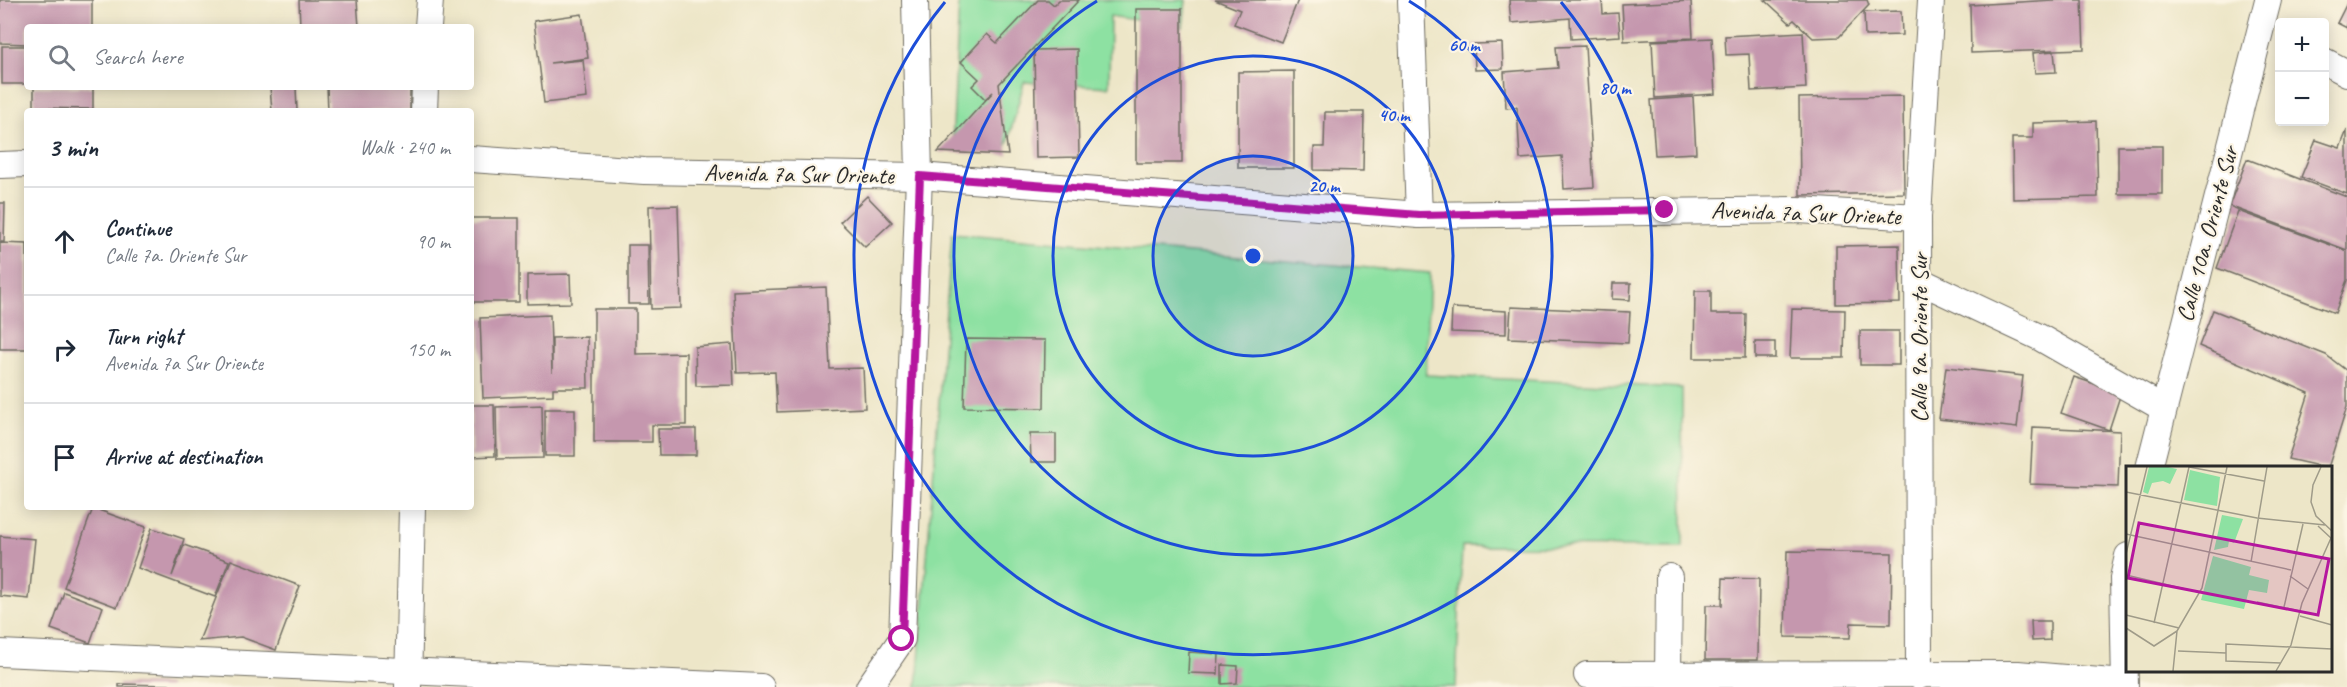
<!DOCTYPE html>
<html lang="en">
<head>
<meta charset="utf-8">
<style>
	:root { --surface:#fff; --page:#f2f2f3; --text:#1f2937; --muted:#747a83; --line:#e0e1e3 }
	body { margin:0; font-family:Caveat,sans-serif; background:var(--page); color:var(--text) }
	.controls { position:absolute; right:18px; top:18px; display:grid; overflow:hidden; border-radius:6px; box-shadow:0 3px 15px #0003 }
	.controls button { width:54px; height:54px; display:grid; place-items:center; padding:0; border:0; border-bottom:2px solid var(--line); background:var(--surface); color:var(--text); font:30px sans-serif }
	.stop { position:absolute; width:18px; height:18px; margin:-14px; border:4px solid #b5179e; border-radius:50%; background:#fff }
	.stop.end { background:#b5179e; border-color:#fff; box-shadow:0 2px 6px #0008 }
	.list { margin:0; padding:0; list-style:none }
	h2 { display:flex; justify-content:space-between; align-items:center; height:78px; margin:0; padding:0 24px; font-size:26px }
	h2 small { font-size:20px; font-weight:400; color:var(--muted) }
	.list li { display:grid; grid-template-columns:39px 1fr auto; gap:18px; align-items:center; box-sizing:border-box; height:108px; padding:0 24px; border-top:2px solid var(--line) }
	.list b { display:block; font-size:22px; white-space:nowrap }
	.list p { margin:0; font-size:20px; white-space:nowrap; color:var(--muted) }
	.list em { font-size:20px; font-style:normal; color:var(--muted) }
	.icon { flex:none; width:33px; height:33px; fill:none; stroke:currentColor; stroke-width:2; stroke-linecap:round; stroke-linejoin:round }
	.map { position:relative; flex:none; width:2347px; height:687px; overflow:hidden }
	.search { position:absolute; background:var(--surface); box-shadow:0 3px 15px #0003; left:24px; top:24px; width:450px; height:66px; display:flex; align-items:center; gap:15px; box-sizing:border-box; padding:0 21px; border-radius:6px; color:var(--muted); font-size:22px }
	.panel { position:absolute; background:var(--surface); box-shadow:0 3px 15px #0003; left:24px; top:108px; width:450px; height:402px; border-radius:6px }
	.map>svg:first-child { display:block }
	.green { fill:#8de1a2; stroke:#5c8666; stroke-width:1.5 }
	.building { fill:#c597ae }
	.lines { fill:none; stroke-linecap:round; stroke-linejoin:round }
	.street-casing { stroke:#6f6c62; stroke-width:28 }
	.street { stroke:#fff; stroke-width:26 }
	.route { stroke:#b5179e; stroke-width:8 }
	.ring { fill:none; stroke:#1d4ed8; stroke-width:3 }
	.labels { text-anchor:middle; stroke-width:4.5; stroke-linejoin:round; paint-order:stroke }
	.street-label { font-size:24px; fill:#2b2b2b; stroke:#fcf5e5 }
	.inset-road { fill:none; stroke:#9f9b89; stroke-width:1.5 }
	.view { fill:#b5179e; fill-opacity:0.15; stroke:#b5179e; stroke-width:3 }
	.inset-edge { fill:none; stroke:#2b2b2b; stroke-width:3 }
	.centre { fill:#1d4ed8; stroke:#fcf5e5; stroke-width:3 }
	.ring-label { font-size:18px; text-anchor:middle; font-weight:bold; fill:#1d4ed8; stroke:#fcf5e5; stroke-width:4.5; stroke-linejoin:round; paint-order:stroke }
</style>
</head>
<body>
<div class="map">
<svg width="2347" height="687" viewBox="0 0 2347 687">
	<rect width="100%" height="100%" fill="#fcf5e5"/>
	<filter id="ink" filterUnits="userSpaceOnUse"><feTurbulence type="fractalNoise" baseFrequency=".0167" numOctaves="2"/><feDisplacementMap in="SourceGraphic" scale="12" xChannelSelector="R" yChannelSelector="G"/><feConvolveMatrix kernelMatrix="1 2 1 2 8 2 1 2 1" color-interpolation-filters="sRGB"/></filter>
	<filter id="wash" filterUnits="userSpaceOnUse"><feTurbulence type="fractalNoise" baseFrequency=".008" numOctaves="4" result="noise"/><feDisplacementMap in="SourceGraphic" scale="24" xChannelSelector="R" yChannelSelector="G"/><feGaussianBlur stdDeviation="1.35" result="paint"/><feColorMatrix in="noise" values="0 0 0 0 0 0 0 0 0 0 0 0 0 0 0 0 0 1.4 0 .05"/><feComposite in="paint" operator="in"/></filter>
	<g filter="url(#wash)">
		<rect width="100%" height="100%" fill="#ede6c8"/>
		<g class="green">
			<path d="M959,0h227l-3,27 -73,-11 -1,71 -85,-5 -17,63 -55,4z"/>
			<path d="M952,233l478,40 -4,102 256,13 1,159 -221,-1 -6,141h-539z"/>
		</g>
		<g id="blocks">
			<g class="building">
				<path d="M0,0h92v27h-65v17l-27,-1z"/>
				<path d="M299,0h58l2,27h-59z"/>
				<path d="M1038,0h10l6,5 5,-5h20l-80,84 9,71 -70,-3 55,-60 -8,7 -13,-13 7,-7 -18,-17 26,-28 10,9z"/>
				<path d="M1215,0h83l-17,42 -47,-18 6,-14z"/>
				<path d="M1509,0h93l1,14 15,-1 2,23 -49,3 -1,-21 -59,5z"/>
				<path d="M1765,0h102l2,5 -30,32 -26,1 -19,-18 -4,3z"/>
				<path d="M2052,0h30l2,49 -113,4 -1,-48z"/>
				<path d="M1691,1l2,37 -69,3 -2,-37z"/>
				<path d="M2347,3v25l-10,-5z"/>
				<rect x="1136" y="9" width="46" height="154"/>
				<path d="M1901,11l1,24 -37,1 -1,-24z"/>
				<path d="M582,14l6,44 -38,5 33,-3 4,38 -43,5 -10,-82z"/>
				<path d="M1803,32l3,56 -55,3 -2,-37 -23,1 -1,-19z"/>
				<path d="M1712,38l3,56 -60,4 -3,-57z"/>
				<path d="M1502,43l1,26 -28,1 -1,-26z"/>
				<rect x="2" y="46" width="25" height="38"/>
				<path d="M1585,46l9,141 -30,2 -2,-33 -42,3 -3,-52 -11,1 -2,-36 54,-4 -2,-21z"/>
				<path d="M1077,49l2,108 -43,1 -2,-108z"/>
				<path d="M2054,51l2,21 -21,1 -2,-20z"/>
				<path d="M1294,71v97h-56v-96z"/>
				<path d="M34,87h59v22l-59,-1z"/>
				<path d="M270,87h26l1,24h-25z"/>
				<path d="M327,87h83v24h-82z"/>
				<path d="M1903,96l1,97 -104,2 -1,-97z"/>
				<path d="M1693,97l3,56 -41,2 -4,-55z"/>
				<path d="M1325,112h39l-1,59 -49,-1v-23h10z"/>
				<path d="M2096,121l2,76 -85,2 -1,-61h21v-15z"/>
				<path d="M2347,130v64l-46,-17 15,-37 24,8z"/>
				<rect x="2118" y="146" width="44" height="48"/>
				<path d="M2247,159l100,38v53l-118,-44z"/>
				<path d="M867,196l25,26 -27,25 -25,-25z"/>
				<path d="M0,203h5l-1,39h-4z"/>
				<path d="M678,205l3,103 -30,1 -2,-103z"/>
				<path d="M2238,211l109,40v29l-12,33 -118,-45z"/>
				<rect x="471" y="218" width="48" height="84"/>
				<path d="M0,243l27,1v105h-27z"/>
				<path d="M628,245h20l1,59h-21z"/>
				<path d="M1899,245l1,58 -64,1v-58z"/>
				<path d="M570,274l1,29 -44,1v-29z"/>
				<path d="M1613,283h18l-1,17 -18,-1z"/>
				<path d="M826,287l4,82 33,-1 2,40 -88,4 -2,-40 -38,1 -4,-82z"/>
				<path d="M1695,291h16v23h35l-1,44h-51z"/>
				<path d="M1511,307l119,5 -2,31 -119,-5z"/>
				<path d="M1452,308l54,3v23l-55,-2z"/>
				<path d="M594,309h42v45l50,-1v72h-34v17h-58z"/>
				<path d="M1792,309l53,1 -1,48h-54z"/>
				<path d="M2213,310l113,45 21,16v36l-19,61 -40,-9 21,-66 -110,-47z"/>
				<path d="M550,315l2,58v-35l35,-1 1,51h-35v7l-70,3 -3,-80z"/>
				<rect x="1860" y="331" width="39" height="34"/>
				<path d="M966,339l79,1 -1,68 -80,-1z"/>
				<rect x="1755" y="342" width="20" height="16"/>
				<path d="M732,344l2,41 -38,1 -1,-39z"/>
				<path d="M1946,367l77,9 -6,52 -78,-9z"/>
				<path d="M2074,377l47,16 -12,37 -48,-17z"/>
				<path d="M471,405h23l1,51 -24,1z"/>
				<path d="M542,405l1,53 -46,1 -1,-52z"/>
				<rect x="545" y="409" width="30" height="47"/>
				<path d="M2033,427l87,4 -2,56 -88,-3z"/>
				<path d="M658,429h38v26h-37z"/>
				<path d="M1030,434h26v28h-25z"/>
				<path d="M93,508l53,19 -29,80 -53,-20z"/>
				<path d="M152,528l32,11 -12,37 12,-31 45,16 -14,36 -77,-29z"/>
				<path d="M0,536l35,3 -6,60 -29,-3z"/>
				<path d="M1787,551l105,2 -1,71 -40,-1 -1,15 -65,-1z"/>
				<path d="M231,560l69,26 -24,64 -35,-13 -42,4z"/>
				<path d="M1723,578l36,1 -1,81h-53l1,-55h16z"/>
				<path d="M64,592l39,15 -13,36 -39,-14z"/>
				<path d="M2031,621h19v19l-18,1z"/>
				<path d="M1189,652l30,2 -1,20 -30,-1z"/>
				<path d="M1222,665l16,1 -1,17 -15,1z"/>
				<path d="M119,684l50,1v2h-50z"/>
			</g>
		</g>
	</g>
	<g filter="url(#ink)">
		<use href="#blocks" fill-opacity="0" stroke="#6f6c62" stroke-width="1.5"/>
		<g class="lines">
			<defs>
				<g id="street">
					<path d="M1411,0l8,215"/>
					<path d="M428,27l2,-27"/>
					<path d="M2324,61l23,12"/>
					<path d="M424,111l1,-24"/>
					<path d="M471,159l173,12 275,5 500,39 379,-5 120,7"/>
					<path d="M0,165l27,-1"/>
					<path d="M1920,281l119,56 124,71"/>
					<path d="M2149,468l119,-468"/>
					<path d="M0,653l761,34"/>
					<path d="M1587,675l431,-1 106,9"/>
					<path d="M1668,676l1,-99"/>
					<path d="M1919,676l-1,-459 13,-217"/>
					<path d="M408,687l4,-180"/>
					<path d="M869,687l33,-48 17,-463 -4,-176"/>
					<path d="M2125,687l-2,-109 5,-22"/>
				</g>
			</defs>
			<use href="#street" class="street-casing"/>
			<use href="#street" class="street"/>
		</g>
	</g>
	<g class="lines" filter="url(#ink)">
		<path class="route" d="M902,639l18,-463 499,39 246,-5"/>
	</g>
	<circle cx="1253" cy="256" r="100" fill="#1d4ed8" fill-opacity=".12"/>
	<g class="ring">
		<circle cx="1253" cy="256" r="100"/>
		<circle cx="1253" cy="256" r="200"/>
		<path d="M1409 1A299 299 0 1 1 1097 1"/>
		<path d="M1561 2A399 399 0 1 1 945 2"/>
	</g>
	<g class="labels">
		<g class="street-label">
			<text transform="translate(799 174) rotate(1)" y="8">Avenida 7a Sur Oriente</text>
			<text transform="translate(1806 213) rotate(2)" y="8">Avenida 7a Sur Oriente</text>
			<text transform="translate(2207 234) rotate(-75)" y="8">Calle 10a. Oriente Sur</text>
			<text transform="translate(1919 338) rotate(-90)" y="8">Calle 9a. Oriente Sur</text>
		</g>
	</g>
	<g transform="translate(2126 466)">
		<rect width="206" height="206" fill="#ede6c8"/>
		<path d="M23,1h19l9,2 -7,15 -7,-3 -11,2 -4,11 -5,-2zM64,4l30,7 -3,29 -33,-6zM96,49l21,4 -9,24 -5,-2 -1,6 -14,3zM87,90l38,11 -2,8 20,5 -2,13 -18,-3 -5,19 -43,-9z" fill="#8de1a2"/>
		<path class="inset-road" d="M63,1l75,14M195,1l-8,18 -2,17 5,14 16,15M0,26l131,26 68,7M192,60l14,13M0,68l165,36M0,88l21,-87M125,96l16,-95M0,109l72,17M164,110l18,13M131,136l43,9M158,141l19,-83M0,149l53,13M174,150l32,9M28,157l35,-156M0,162l28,18 23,-15M52,185l48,2M155,197l-55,-2v-17l106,5M47,205l4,-40 25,-43 25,-121M150,205l15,-26 11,-42 29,-65"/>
		<path class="view" d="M13,57l190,36 -11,56 -190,-37z"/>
		<rect width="206" height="206" class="inset-edge"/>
	</g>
	<circle cx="1253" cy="256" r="9" class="centre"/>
	<g class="ring-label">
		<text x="1464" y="51">60 m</text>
		<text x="1615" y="94">80 m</text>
		<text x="1394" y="121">40 m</text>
		<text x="1324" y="192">20 m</text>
	</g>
</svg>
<div class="controls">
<button>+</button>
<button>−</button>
</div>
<div class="stop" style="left:902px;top:639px"></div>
<div class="stop end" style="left:1665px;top:210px"></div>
<div class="search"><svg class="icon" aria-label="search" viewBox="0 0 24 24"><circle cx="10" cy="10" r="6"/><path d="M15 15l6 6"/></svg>Search here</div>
<section class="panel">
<h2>3 min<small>Walk · 240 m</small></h2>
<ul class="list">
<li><svg class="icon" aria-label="ahead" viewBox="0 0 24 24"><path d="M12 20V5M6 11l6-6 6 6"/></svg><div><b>Continue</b><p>Calle 7a. Oriente Sur</p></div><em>90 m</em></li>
<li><svg class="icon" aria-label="right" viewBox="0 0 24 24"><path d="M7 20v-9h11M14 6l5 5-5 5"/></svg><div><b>Turn right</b><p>Avenida 7a Sur Oriente</p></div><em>150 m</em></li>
<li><svg class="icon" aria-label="arrive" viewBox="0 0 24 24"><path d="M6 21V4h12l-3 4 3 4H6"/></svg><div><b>Arrive at destination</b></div></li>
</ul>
</section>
</div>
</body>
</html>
